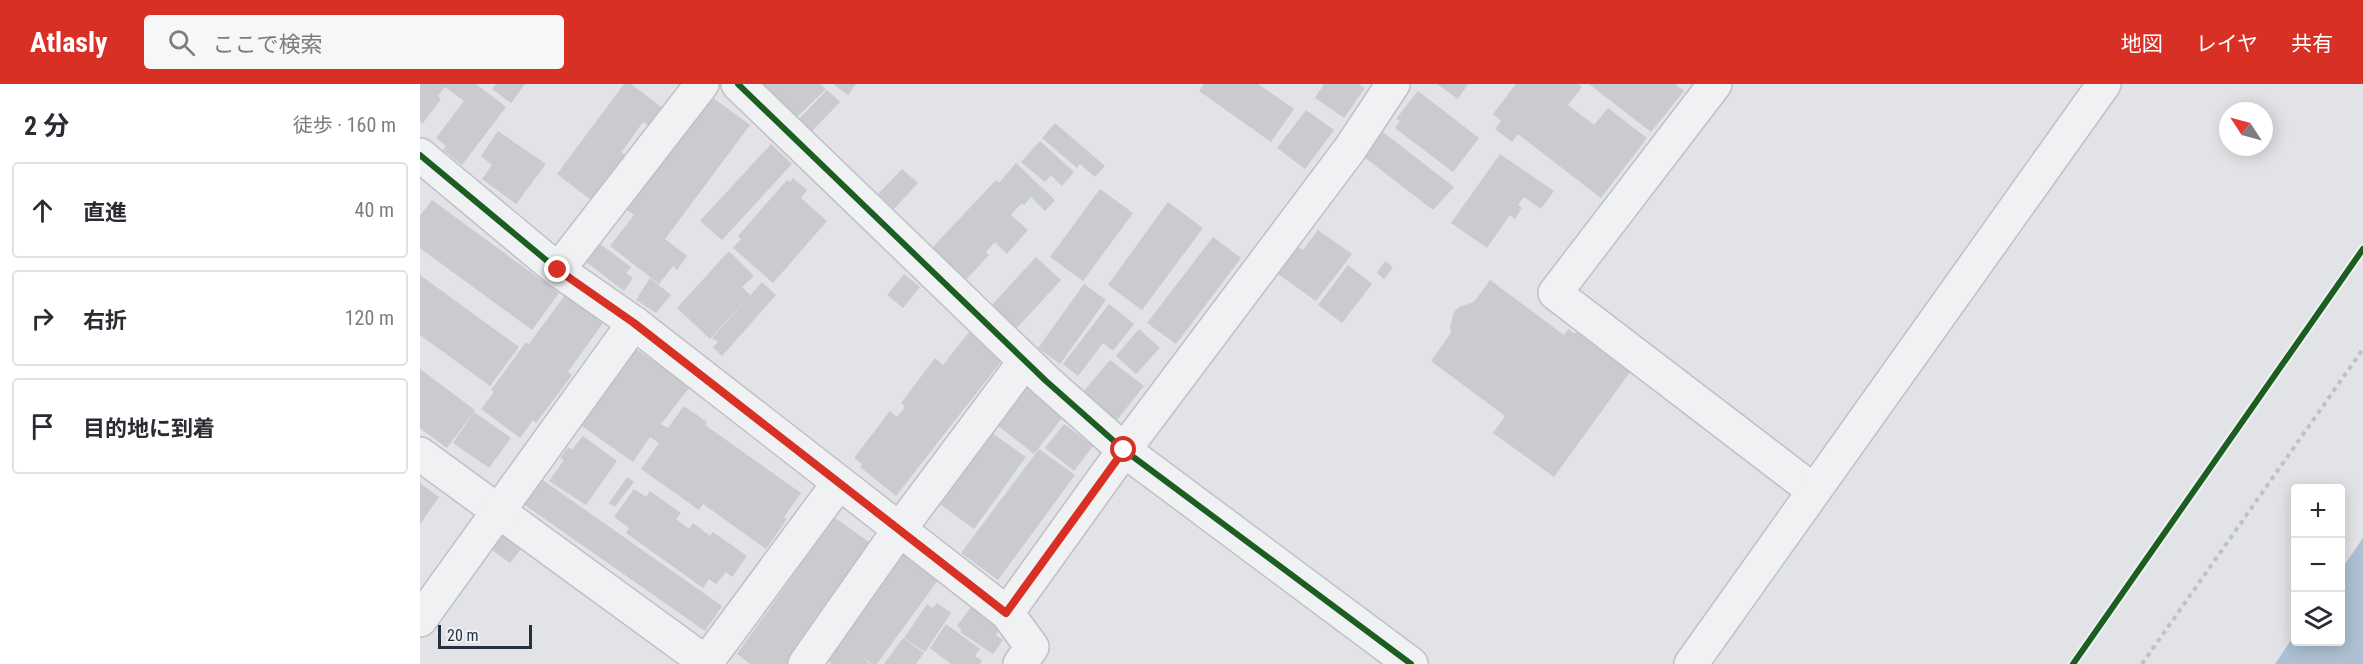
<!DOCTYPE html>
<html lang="ja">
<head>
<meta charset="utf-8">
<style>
	:root { --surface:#fff; --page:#f7f7f7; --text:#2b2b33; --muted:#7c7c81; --line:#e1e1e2; --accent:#d93025 }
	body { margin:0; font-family:"Roboto Condensed","Noto Sans JP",sans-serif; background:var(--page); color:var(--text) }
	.controls { position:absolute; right:18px; bottom:18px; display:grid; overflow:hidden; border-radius:6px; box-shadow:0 3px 15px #0003 }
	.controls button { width:54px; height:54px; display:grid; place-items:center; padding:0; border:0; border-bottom:2px solid var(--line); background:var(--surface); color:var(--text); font:30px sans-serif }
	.compass { position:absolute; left:1799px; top:18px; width:54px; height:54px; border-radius:50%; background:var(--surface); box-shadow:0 3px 15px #0003; rotate:306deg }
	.scale { position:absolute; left:18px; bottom:15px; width:94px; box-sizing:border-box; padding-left:6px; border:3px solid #263140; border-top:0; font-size:16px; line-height:21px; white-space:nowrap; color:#263140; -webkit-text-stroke:4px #eef2f6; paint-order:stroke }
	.stop { position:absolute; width:18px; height:18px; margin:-14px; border:4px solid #d93025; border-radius:50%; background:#fff }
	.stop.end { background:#d93025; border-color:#fff; box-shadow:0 2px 6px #0008 }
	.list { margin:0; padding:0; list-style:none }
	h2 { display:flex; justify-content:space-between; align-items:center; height:78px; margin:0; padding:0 24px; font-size:26px }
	h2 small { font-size:20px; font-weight:400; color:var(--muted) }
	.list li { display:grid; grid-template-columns:39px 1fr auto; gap:18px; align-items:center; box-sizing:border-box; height:96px; margin:0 12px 12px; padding:0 12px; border:2px solid var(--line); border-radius:6px }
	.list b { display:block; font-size:22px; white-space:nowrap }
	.list em { font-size:20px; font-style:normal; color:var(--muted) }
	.icon { flex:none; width:33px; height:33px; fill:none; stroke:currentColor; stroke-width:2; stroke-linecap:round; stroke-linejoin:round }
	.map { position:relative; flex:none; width:1943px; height:580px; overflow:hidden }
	header { display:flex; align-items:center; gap:36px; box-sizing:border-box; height:84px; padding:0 30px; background:var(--accent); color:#fff }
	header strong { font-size:28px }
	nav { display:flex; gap:33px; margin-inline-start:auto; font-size:21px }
	.search { width:420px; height:54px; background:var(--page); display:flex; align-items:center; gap:15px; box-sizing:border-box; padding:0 21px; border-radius:6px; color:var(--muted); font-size:22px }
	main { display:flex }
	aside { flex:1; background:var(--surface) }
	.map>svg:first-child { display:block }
	.water { fill:#adc1d3 }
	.building { fill:#c9cbce }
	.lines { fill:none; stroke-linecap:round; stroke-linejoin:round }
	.street-casing { stroke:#bfc1c4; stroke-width:36 }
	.path { stroke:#bfc1c6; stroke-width:4; stroke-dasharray:4.5 4.5; stroke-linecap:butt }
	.street { stroke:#f0f1f3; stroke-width:33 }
	.cycleway-casing { stroke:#eef2f6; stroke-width:10 }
	.cycleway { stroke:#1b5e20; stroke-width:6 }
	.route { stroke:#d93025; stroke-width:8 }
</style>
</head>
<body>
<header>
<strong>Atlasly</strong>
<div class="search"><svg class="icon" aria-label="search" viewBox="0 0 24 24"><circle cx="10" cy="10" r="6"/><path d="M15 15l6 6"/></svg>ここで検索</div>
<nav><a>地図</a><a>レイヤ</a><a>共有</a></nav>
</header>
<main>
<aside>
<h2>2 分<small>徒歩 · 160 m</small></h2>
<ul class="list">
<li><svg class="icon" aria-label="ahead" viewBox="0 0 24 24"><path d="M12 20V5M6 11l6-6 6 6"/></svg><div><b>直進</b></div><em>40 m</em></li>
<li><svg class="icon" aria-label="right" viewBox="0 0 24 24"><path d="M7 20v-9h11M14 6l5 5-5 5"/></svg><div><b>右折</b></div><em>120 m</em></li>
<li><svg class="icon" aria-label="arrive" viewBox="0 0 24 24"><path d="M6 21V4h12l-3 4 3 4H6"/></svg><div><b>目的地に到着</b></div></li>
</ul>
</aside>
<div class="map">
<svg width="1943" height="580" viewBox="0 0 1943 580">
	<rect width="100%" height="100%" fill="#e1e3e6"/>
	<path class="water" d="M1943,454v126h-88l20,-30 1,8h44l1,-72z"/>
	<g class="building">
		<path d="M0,0h56l30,23 -44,58 -19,-15 3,-4 -10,-8 28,-37 -19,-14 -7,9 3,3 -18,24 -3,-2z"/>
		<path d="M76,0h29l-14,19 -19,-14z"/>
		<path d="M204,0h7l33,25 -13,18 -8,-5 -20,28 -2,2 8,6 -34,45 -38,-29z"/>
		<path d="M335,0h65l6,5 -32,31z"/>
		<path d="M413,0h23l-8,11z"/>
		<path d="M784,0h54l36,25 -23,33 -72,-51z"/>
		<path d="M904,0h34l7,4 -21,30 -29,-20z"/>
		<path d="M1017,0h31l-10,15z"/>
		<path d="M1096,0h62l4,3 -14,18 26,20 14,-17 39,30 -46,60 -83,-64 -6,8 -17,-13 6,-8 -8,-7z"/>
		<path d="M1169,0h86l9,7 -33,41z"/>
		<path d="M407,6l13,12 -31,32 -13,-12z"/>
		<path d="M998,7l61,47 -26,34 -58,-44 5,-7 -4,-2z"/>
		<path d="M285,8l45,33 -85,114 22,17 -10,14 -4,-4 -14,18 -49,-38 24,-31 -14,-10z"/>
		<path d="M886,26l28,20 -29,39 -28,-21z"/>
		<path d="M635,39l50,43 -10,11 -15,-13 -3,4 -35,-30z"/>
		<path d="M78,47l48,33 -30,40 -34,-25 10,-14 -11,-9z"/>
		<path d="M963,48l71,55 -21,23 -69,-53z"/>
		<path d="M620,57l34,31 -12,14 -11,-11 -6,7 -24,-20z"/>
		<path d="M351,60l21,20 -70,76 -22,-19z"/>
		<path d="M1080,70l54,37 -13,18 -17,-12 -6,8 4,3 -7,11 -5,-4 -23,33 -36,-25z"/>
		<path d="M596,79l39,37 -10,11 -14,-14 -7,8 -2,-2 -11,12 17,15 -21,24 -12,-12 -9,10 3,3 -25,27 -34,-32 66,-70 3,3z"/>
		<path d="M482,85l16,14 -24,26 -16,-15z"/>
		<path d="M373,94l14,12 -6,8 26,23 -54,62 -40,-35 8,-9 -3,-3 49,-56 3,2z"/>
		<path d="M680,105l33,24 -50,68 -33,-24z"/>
		<path d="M12,116l127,93 -27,37 -112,-82v-32z"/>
		<path d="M748,118l35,26 -61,82 -34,-25z"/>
		<path d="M898,146l34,24 -36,47 -38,-27 20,-28 5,4z"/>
		<path d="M171,153l40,30 -5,6 7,5 -9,13 -47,-36z"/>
		<path d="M793,153l28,21 -65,86 -29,-21z"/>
		<path d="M309,167l25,25 -12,11 8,8 -40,44 -33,-31z"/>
		<path d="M616,173l25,23 -45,49 -25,-23z"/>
		<path d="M965,177l8,6 -9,12 -7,-6z"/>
		<path d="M928,181l24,19 -30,39 -24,-18z"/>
		<path d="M484,190l16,13 -17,21 -16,-13z"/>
		<path d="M0,191l99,72 -29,39 -70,-51z"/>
		<path d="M230,194l21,17 -15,18 -20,-13z"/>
		<path d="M1070,196l74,55 4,-6 7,5 1,-2 54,40 -76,105 -61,-44 12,-17 -74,-55 20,-28 -1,-7 4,-14 5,-5 15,-5z"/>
		<path d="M342,198l14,13 -54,61 -9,-9 5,-5 -6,-4z"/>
		<path d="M664,200l22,16 -46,64 -22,-16z"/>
		<path d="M145,211l38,28 -35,49 4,3 -36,48 -3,-3 -13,18 -39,-29 13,-17 -3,-2 24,-33 11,-15 3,2z"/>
		<path d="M689,220l25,20 -21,27 -10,-8 -25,33 -15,-12z"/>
		<path d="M719,245l21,19 -24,26 -20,-18z"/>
		<path d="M549,248l34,27 -107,137 -36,-29 2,-3 -8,-6 36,-47 7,6 8,-10 -4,-4 34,-45 8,7z"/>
		<path d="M213,263l22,15 2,-3 36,24 -32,41 7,4 16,-22 23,16 -2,3 96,68 -17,24 3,2 -21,30 -63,-45 -4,6 -58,-41 18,-26 -9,-6 -17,25 -54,-38z"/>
		<path d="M690,276l34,26 -27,34 -35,-27z"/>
		<path d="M0,285l55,41 -28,38 -27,-20z"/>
		<path d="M603,297l42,33 -31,40 -42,-33z"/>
		<path d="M54,328l37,26 -22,30 -36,-25z"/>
		<path d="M644,340l29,22 -19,25 -29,-23z"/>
		<path d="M572,349l34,24 -52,72 -34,-25z"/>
		<path d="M163,352l34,25 -31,44 -37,-24 15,-21 -4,-2 8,-11 4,3z"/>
		<path d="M619,365l36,26 -77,105 -37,-27z"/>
		<path d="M117,392l185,130 -17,25 -186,-130z"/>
		<path d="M207,393l7,5 -19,25 -6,-4z"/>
		<path d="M0,399l19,14 -19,27z"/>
		<path d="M214,405l12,8 4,-6 31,22 -5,6 13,10 4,-6 17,13 3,-4 34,24 -15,21 -6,-5 -10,12 -7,-5 -6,9 -77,-55 3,-5 -15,-11z"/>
		<path d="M415,434l37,26 -86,120h-36l-13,-10 73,-102 -4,-3 13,-19 5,4z"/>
		<path d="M81,444l23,17 -14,18 -22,-16z"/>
		<path d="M485,466l36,26 -64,88h-5l-11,-8 9,8h-38l-6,-4z"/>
		<path d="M517,519l14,10 -26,39 -21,-14 23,-34 6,4z"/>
		<path d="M553,520l30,22 -7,9 7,5 -10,14 -33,-22 2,-2 -5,-4z"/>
		<path d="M526,540l34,25 -5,7 7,5 -2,3h-29l-21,-16z"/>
		<path d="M483,554l21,15 -8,11h-32z"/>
	</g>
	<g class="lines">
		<defs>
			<g id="street">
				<path d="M318,0l308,297 78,69 287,214"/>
				<path d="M1295,0l-160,209 259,198"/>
				<path d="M0,71l138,115 76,53 373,290"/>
				<path d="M138,186l144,-186"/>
				<path d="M0,370l288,210"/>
				<path d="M0,536l214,-297"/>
				<path d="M285,580l133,-180"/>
				<path d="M385,580l94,-134 126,-169"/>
				<path d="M600,580l12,-17 -25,-34 117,-163 226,-301 43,-65"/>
				<path d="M1271,580l413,-580"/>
			</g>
		</defs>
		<use href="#street" class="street-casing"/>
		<g class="path">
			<path d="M1653,580l290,-415"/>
			<path d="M1722,580l221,-315"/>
		</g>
		<use href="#street" class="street"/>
		<defs>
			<g id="cycleway">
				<path d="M318,0l308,297 78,69 287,214"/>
				<path d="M0,71l138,115 76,53 373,290"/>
				<path d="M1653,580l290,-415"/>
			</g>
		</defs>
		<use href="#cycleway" class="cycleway-casing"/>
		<use href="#cycleway" class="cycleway"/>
	</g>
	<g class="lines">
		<path class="route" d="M138,186l76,53 372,290 118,-163"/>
	</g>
</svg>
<div class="controls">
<button>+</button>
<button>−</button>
<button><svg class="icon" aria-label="layers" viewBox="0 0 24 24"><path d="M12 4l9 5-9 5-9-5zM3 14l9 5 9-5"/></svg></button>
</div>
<svg class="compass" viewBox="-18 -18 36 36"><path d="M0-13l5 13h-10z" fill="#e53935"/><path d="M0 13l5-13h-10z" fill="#7c7c81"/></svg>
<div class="scale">20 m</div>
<div class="stop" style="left:704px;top:366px"></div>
<div class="stop end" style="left:138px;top:186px"></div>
</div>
</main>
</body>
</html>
